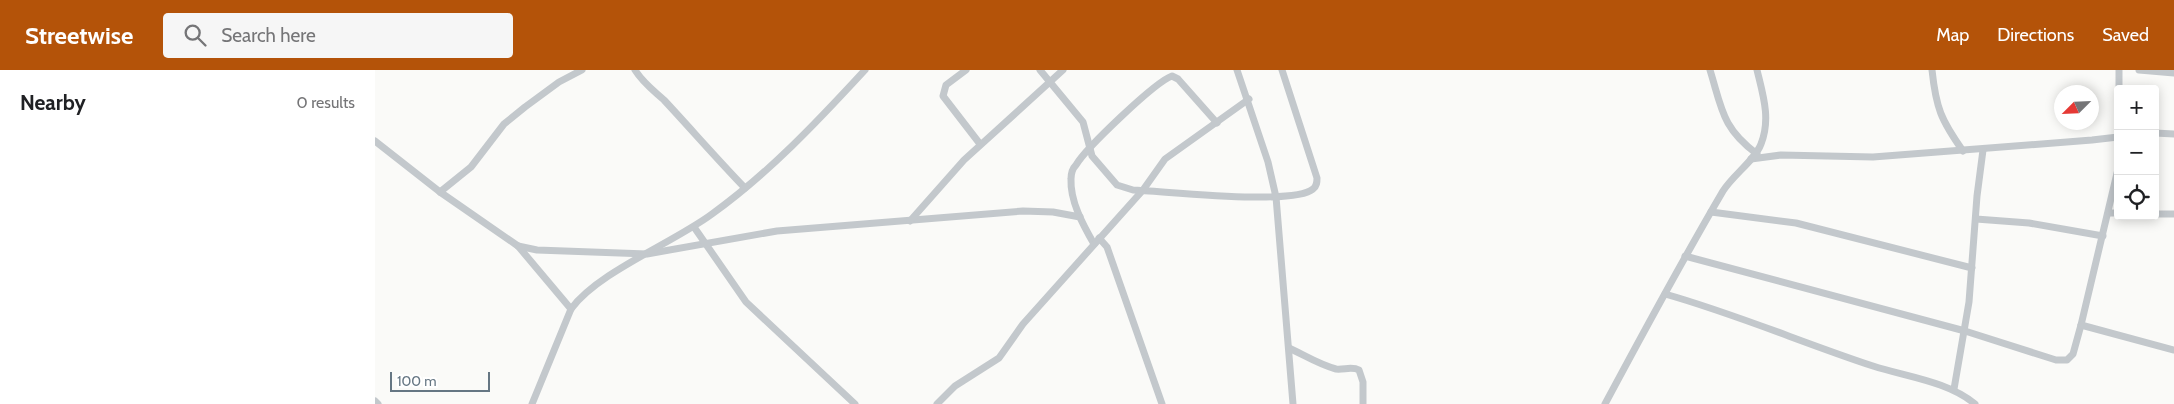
<!DOCTYPE html>
<html lang="en">
<head>
<meta charset="utf-8">
<style>
	:root { --surface:#fff; --page:#f6f6f6; --text:#202124; --muted:#757577; --line:#e0e0e0; --accent:#b45309 }
	body { margin:0; font-family:Cabin,sans-serif; background:var(--page); color:var(--text) }
	.controls { position:absolute; right:15px; top:15px; display:grid; overflow:hidden; border-radius:5px; box-shadow:0 2px 12px #0003 }
	.controls button { width:45px; height:45px; display:grid; place-items:center; padding:0; border:0; border-bottom:1px solid var(--line); background:var(--surface); color:var(--text); font:25px sans-serif }
	.compass { position:absolute; left:1679px; top:15px; width:45px; height:45px; border-radius:50%; background:var(--surface); box-shadow:0 2px 12px #0003; rotate:246deg }
	.scale { position:absolute; left:15px; bottom:12px; width:100px; box-sizing:border-box; padding-left:5px; border:2px solid #657683; border-top:0; font-size:14px; line-height:18px; white-space:nowrap; color:#657683; -webkit-text-stroke:4px #fff; paint-order:stroke }
	.list { margin:0; padding:0; list-style:none }
	h2 { display:flex; justify-content:space-between; align-items:center; height:65px; margin:0; padding:0 20px; font-size:21px }
	h2 small { font-size:16px; font-weight:400; color:var(--muted) }
	.icon { flex:none; width:28px; height:28px; fill:none; stroke:currentColor; stroke-width:2; stroke-linecap:round; stroke-linejoin:round }
	.map { position:relative; flex:none; width:1799px; height:334px; overflow:hidden }
	header { display:flex; align-items:center; gap:30px; box-sizing:border-box; height:70px; padding:0 25px; background:var(--accent); color:#fff }
	header strong { font-size:24px }
	nav { display:flex; gap:28px; margin-inline-start:auto; font-size:18px }
	.search { width:350px; height:45px; background:var(--page); display:flex; align-items:center; gap:12px; box-sizing:border-box; padding:0 18px; border-radius:5px; color:var(--muted); font-size:19px }
	main { display:flex }
	aside { flex:1; background:var(--surface) }
	.map>svg:first-child { display:block }
	.lines { fill:none; stroke-linecap:round; stroke-linejoin:round }
	.minor { stroke:#c3c8cc; stroke-width:7 }
</style>
</head>
<body>
<header>
<strong>Streetwise</strong>
<div class="search"><svg class="icon" aria-label="search" viewBox="0 0 24 24"><circle cx="10" cy="10" r="6"/><path d="M15 15l6 6"/></svg>Search here</div>
<nav><a>Map</a><a>Directions</a><a>Saved</a></nav>
</header>
<main>
<aside>
<h2>Nearby<small>0 results</small></h2>
<ul class="list">
</ul>
</aside>
<div class="map">
<svg width="1799" height="334" viewBox="0 0 1799 334">
	<rect width="100%" height="100%" fill="#fafaf8"/>
	<g class="lines">
		<g class="minor">
			<path d="M260,0c8,13 18,20 29,30 27,29 53,59 81,88"/>
			<path d="M591,0l-20,15 -3,11 37,48"/>
			<path d="M665,0l43,52 9,34 25,29 16,5c32,1 160,16 180,-1 4,-3 4,-7 4,-11l-35,-108"/>
			<path d="M862,0l31,92 8,35 17,207"/>
			<path d="M1335,0c12,39 12,58 47,84"/>
			<path d="M1557,0c4,38 9,50 31,81"/>
			<path d="M1764,0l35,3"/>
			<path d="M1744,19v-19"/>
			<path d="M1780,63l19,1"/>
			<path d="M0,71l65,51 78,54 19,4 110,4 130,-23 246,-20 30,1 27,5"/>
			<path d="M1376,89l30,-4 92,2 219,-17 26,-3v-21"/>
			<path d="M65,122l31,-25 33,-43 21,-17 34,-25 23,-12"/>
			<path d="M1336,142l85,11 176,45"/>
			<path d="M1734,143h9"/>
			<path d="M1780,144h19"/>
			<path d="M1601,149l53,4 74,13"/>
			<path d="M535,151l54,-61 99,-90"/>
			<path d="M319,157l52,75 109,102"/>
			<path d="M724,168l8,9 55,157"/>
			<path d="M719,174c-11,-19 -24,-43 -23,-65 0,-5 2,-11 5,-14 10,-17 79,-83 96,-89l6,3 39,44"/>
			<path d="M143,176l53,63"/>
			<path d="M1310,186l280,75 91,29h11l6,-6 8,-29 37,-156"/>
			<path d="M1290,224c71,20 138,49 208,72 34,11 74,15 102,38"/>
			<path d="M1706,255l93,25"/>
			<path d="M914,278c15,7 31,17 47,21 8,1 16,-3 23,1l4,12v22"/>
			<path d="M1579,319l15,-87 8,-106 6,-46"/>
			<path d="M0,331l3,3"/>
			<path d="M157,334l39,-95c27,-37 102,-66 141,-95 57,-41 106,-93 153,-144"/>
			<path d="M562,334l18,-18 44,-28 24,-34 120,-134 22,-31 84,-60"/>
			<path d="M1230,334c38,-71 77,-143 118,-213 10,-16 32,-31 38,-47 10,-25 2,-49 -4,-74"/>
		</g>
	</g>
</svg>
<div class="controls">
<button>+</button>
<button>−</button>
<button><svg class="icon" aria-label="locate" viewBox="0 0 24 24"><circle cx="12" cy="12" r="6"/><path d="M12 2v4M12 18v4M2 12h4M18 12h4"/></svg></button>
</div>
<svg class="compass" viewBox="-18 -18 36 36"><path d="M0-13l5 13h-10z" fill="#e53935"/><path d="M0 13l5-13h-10z" fill="#757577"/></svg>
<div class="scale">100 m</div>
</div>
</main>
</body>
</html>
